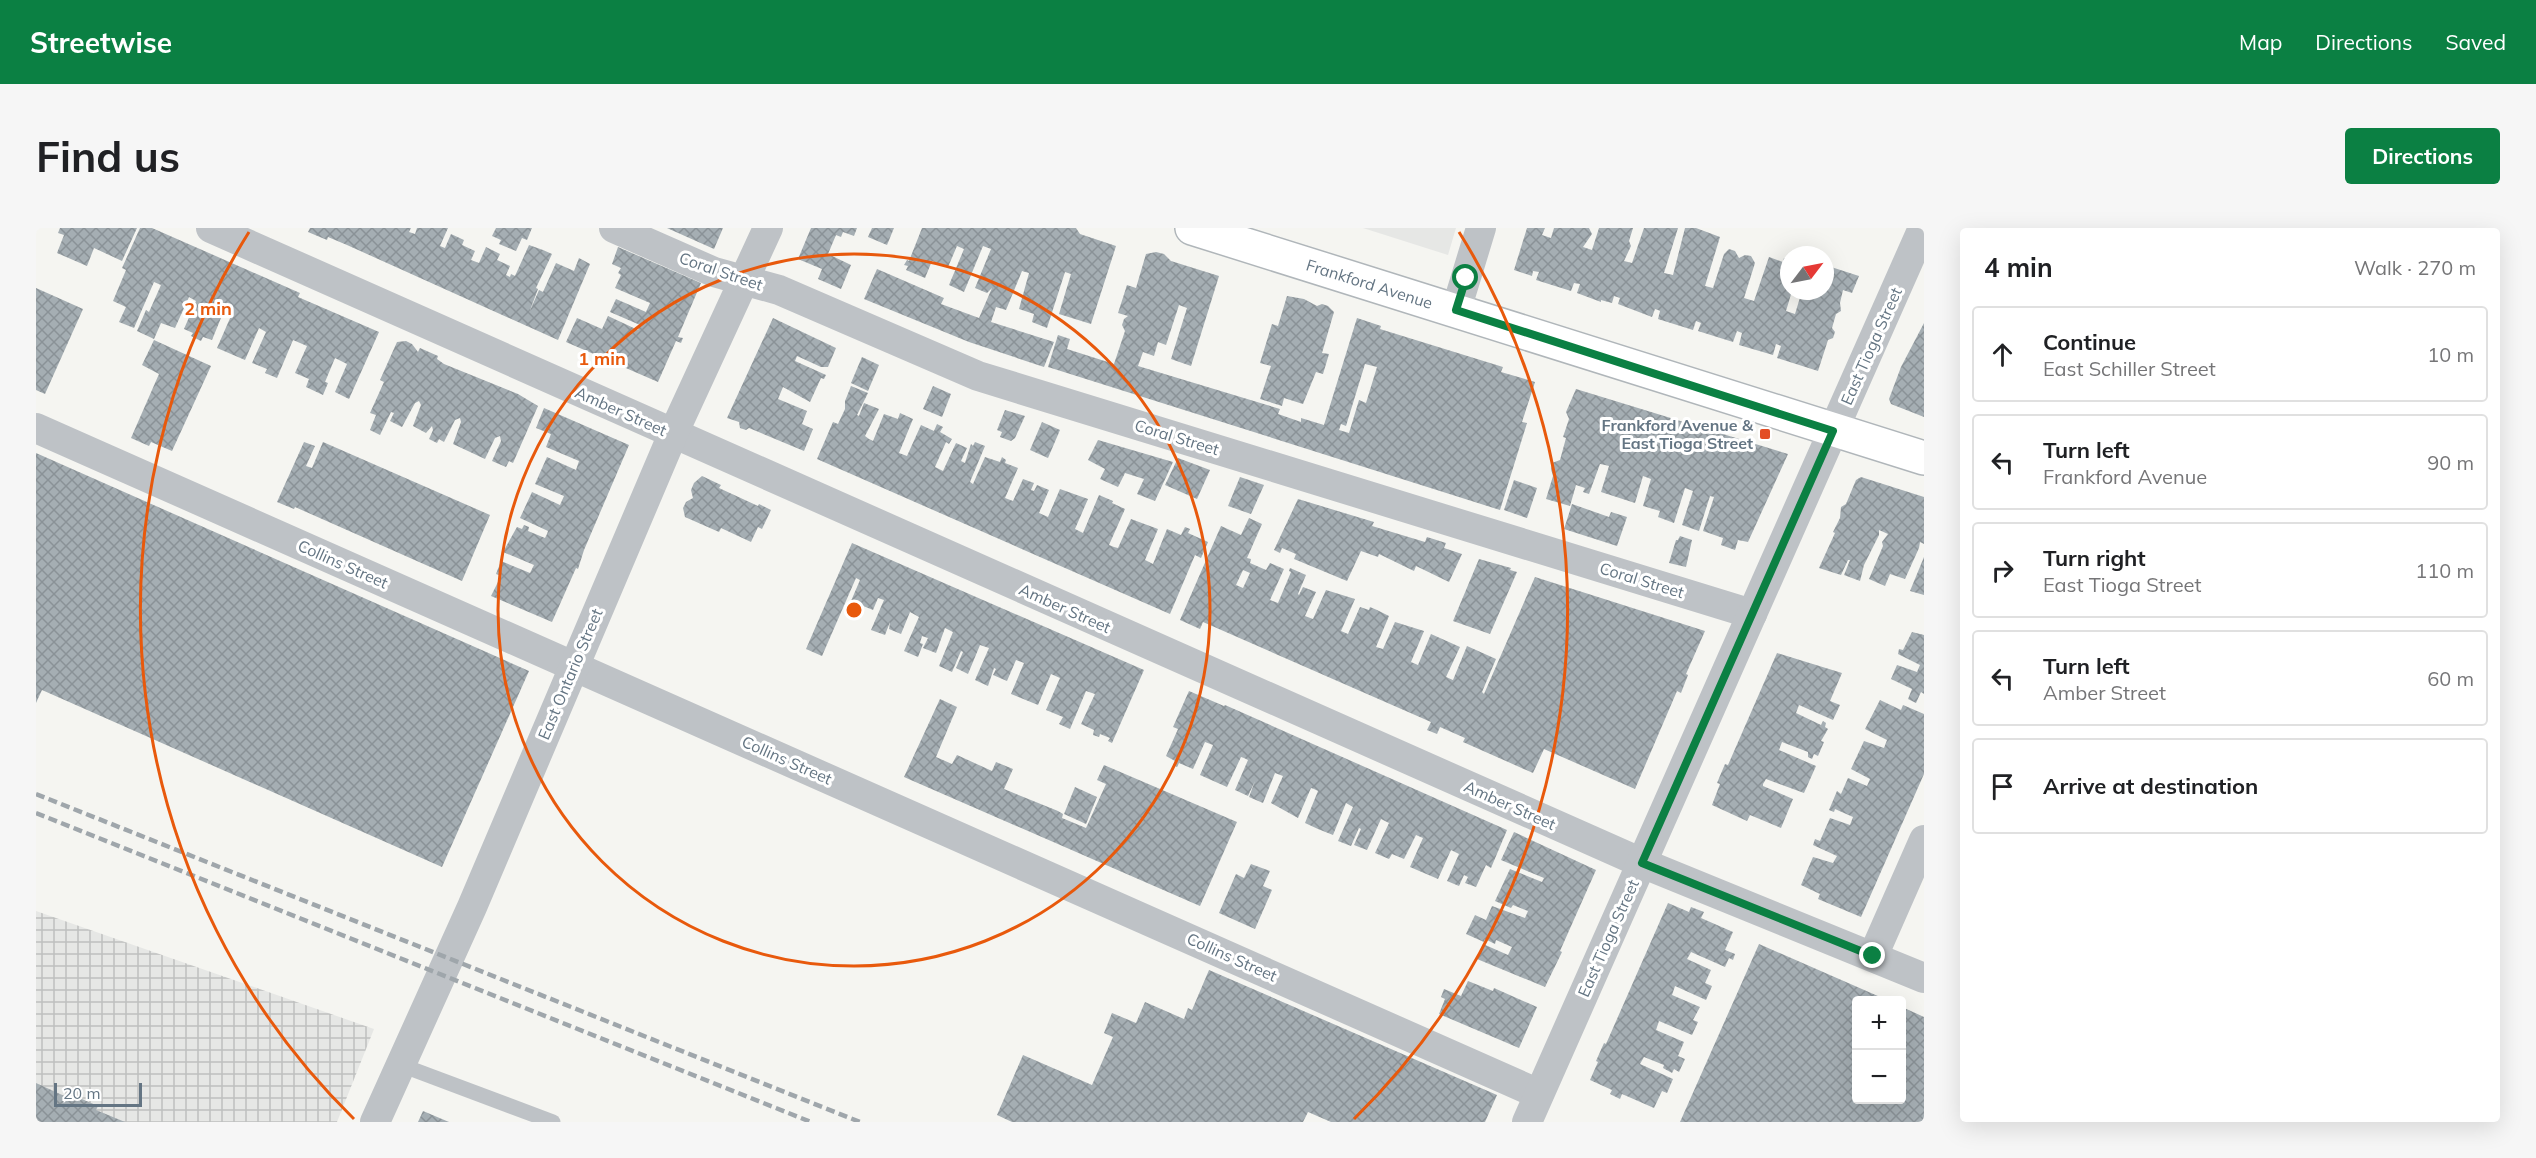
<!DOCTYPE html>
<html lang="en">
<head>
<meta charset="utf-8">
<style>
	:root { --surface:#fff; --page:#f6f6f6; --text:#202124; --muted:#757577; --line:#e0e0e0; --accent:#0b8043 }
	body { margin:0; font-family:Mulish,sans-serif; background:var(--page); color:var(--text) }
	.controls { position:absolute; right:18px; bottom:18px; display:grid; overflow:hidden; border-radius:6px; box-shadow:0 6px 24px #0002 }
	.controls button { width:54px; height:54px; display:grid; place-items:center; padding:0; border:0; border-bottom:2px solid var(--line); background:var(--surface); color:var(--text); font:30px sans-serif }
	.compass { position:absolute; left:1744px; top:18px; width:54px; height:54px; border-radius:50%; background:var(--surface); box-shadow:0 6px 24px #0002; rotate:58deg }
	.scale { position:absolute; left:18px; bottom:15px; width:88px; box-sizing:border-box; padding-left:6px; border:3px solid #647583; border-top:0; font-size:16px; line-height:21px; white-space:nowrap; color:#647583; -webkit-text-stroke:4px #fff; paint-order:stroke }
	.stop { position:absolute; width:18px; height:18px; margin:-14px; border:4px solid #0b8043; border-radius:50%; background:#fff }
	.stop.end { background:#0b8043; border-color:#fff; box-shadow:0 2px 6px #0008 }
	.list { margin:0; padding:0; list-style:none }
	h2 { display:flex; justify-content:space-between; align-items:center; height:78px; margin:0; padding:0 24px; font-size:26px }
	h2 small { font-size:20px; font-weight:400; color:var(--muted) }
	.list li { display:grid; grid-template-columns:39px 1fr auto; gap:18px; align-items:center; box-sizing:border-box; height:96px; margin:0 12px 12px; padding:0 12px; border:2px solid var(--line); border-radius:6px }
	.list b { display:block; font-size:22px; white-space:nowrap }
	.list p { margin:0; font-size:20px; white-space:nowrap; color:var(--muted) }
	.list em { font-size:20px; font-style:normal; color:var(--muted) }
	.icon { flex:none; width:33px; height:33px; fill:none; stroke:currentColor; stroke-width:2; stroke-linecap:round; stroke-linejoin:round }
	.map { position:relative; flex:none; width:1888px; height:894px; overflow:hidden; border-radius:6px }
	header { display:flex; align-items:center; gap:36px; box-sizing:border-box; height:84px; padding:0 30px; background:var(--accent); color:#fff }
	header strong { font-size:28px }
	nav { display:flex; gap:33px; margin-inline-start:auto; font-size:21px }
	.intro { display:flex; align-items:center; justify-content:space-between; box-sizing:border-box; height:144px; padding:0 36px }
	h1 { margin:0; font-size:42px }
	.button { padding:15px 27px; border-radius:6px; background:var(--accent); color:#fff; font-size:21px; font-weight:700 }
	main { display:flex; gap:36px; padding:0 36px }
	aside { flex:1; background:var(--surface); border-radius:6px; box-shadow:0 6px 24px #0002 }
	.map>svg:first-child { display:block }
	.built { fill:#e6e7e5 }
	.industrial { fill:url(#industrial-grid) }
	.building { fill:url(#building-cross-hatch); fill-rule:evenodd }
	.lines { fill:none; stroke-linecap:round; stroke-linejoin:round }
	.secondary-casing { stroke:#b0b6ba; stroke-width:36 }
	.service { stroke:#bec2c6; stroke-width:15 }
	.minor { stroke:#bec2c6; stroke-width:30 }
	.secondary { stroke:#fff; stroke-width:33 }
	.rail { stroke:#9fa6ab; stroke-width:4.5; stroke-dasharray:9 4.5; stroke-linecap:butt }
	.route { stroke:#0b8043; stroke-width:8 }
	.ring { fill:none; stroke:#e8590c; stroke-width:3 }
	.poi-dot { fill:#e34d24; stroke:#fff; stroke-width:2 }
	.labels { text-anchor:middle; stroke-width:6; stroke-linejoin:round; paint-order:stroke }
	.street-label { font-size:16px; fill:#647583; stroke:#fff }
	.poi-label { font-size:16px; font-weight:bold; fill:#647583; stroke:#fff; text-anchor:end }
	.centre { fill:#e8590c; stroke:#fff; stroke-width:3 }
	.ring-label { font-size:18px; text-anchor:middle; font-weight:bold; fill:#e8590c; stroke:#fff; stroke-width:6; stroke-linejoin:round; paint-order:stroke }
</style>
</head>
<body>
<header>
<strong>Streetwise</strong>
<nav><a>Map</a><a>Directions</a><a>Saved</a></nav>
</header>
<div class="intro"><h1>Find us</h1><a class="button">Directions</a></div>
<main>
<div class="map">
<svg width="1888" height="894" viewBox="0 0 1888 894">
	<defs>
		<pattern id="industrial-grid" width="8" height="8" patternUnits="userSpaceOnUse" patternTransform="scale(1.5)"><rect width="8" height="8" fill="#e6e7e5"/><path d="M0 4h8M4 0v8" fill="none" stroke="#bec0bf"/></pattern>
		<pattern id="building-cross-hatch" width="8" height="8" patternUnits="userSpaceOnUse" patternTransform="scale(1.5)"><rect width="8" height="8" fill="#a5aeb3"/><path d="M0 0l8 8M0 8l8-8" fill="none" stroke="#8a9297"/></pattern>
	</defs>
	<rect width="100%" height="100%" fill="#f5f5f1"/>
	<path class="built" d="M1327,0h93l-8,27z"/>
	<path class="industrial" d="M0,683l338,118 -37,93h-301z"/>
	<g class="building">
		<path d="M24,0h77l-15,33 -28,-13 -7,18 -30,-13 7,-18 -6,-2z"/>
		<path d="M104,0h12l148,65 -2,4 81,35 -30,67 -14,-7 12,-28 -12,-6 -10,24 3,1 -5,12 -17,-8 3,-8 -14,-6 12,-27 -14,-6 -16,38 -12,-5 2,-4 -15,-6 14,-31 -7,-4 -14,32 -28,-12 14,-32 -8,-3 -11,27 -9,-3 -2,4 -10,-5 2,-3 -9,-4 12,-28 -7,-4 -14,31 -14,-5 -7,16 -17,-8 9,-21 3,2 12,-27 -7,-3 -20,46 -15,-6 7,-15 -13,-6 13,-31 -4,-2z"/>
		<path d="M274,0h101l-2,4 6,2 2,-6h31l-8,18 5,2 6,-14 13,6 -2,5 13,6 -4,9 8,3 7,-16 14,7 -3,6 13,6 -4,9 4,2 1,-3 4,2 14,-31 14,5 9,4 -16,34 2,1 -9,24 10,-23 4,2 13,-29 18,8 5,-13 11,6 -32,76 -211,-95 -19,-8 -1,3 -19,-8z"/>
		<path d="M460,0h36l-5,12 -5,-2 -6,13 -17,-7 2,-4 -9,-4z"/>
		<path d="M631,0h56l-9,21z"/>
		<path d="M775,0h46l-3,8 -11,-4 -2,5 -5,-2 -8,19 23,11 -10,24 -23,-10 4,-10 -24,-10z"/>
		<path d="M836,0h22l-7,17 -19,-8z"/>
		<path d="M886,0h154l4,6 36,12 -25,78 -32,-10 12,-40 -6,-2 -18,56 -15,-6 2,-8 -15,-5 10,-36 -7,-2 -16,39 -10,-3 -5,15 63,20 -10,25 -75,-25 -105,-43 13,-30 67,29 -3,6 38,14 13,-30 -5,5 -12,-5 16,-39 -8,-3 -19,46 -15,-7 15,-36 -7,-3 -9,21 -16,-6 -7,17 -19,-8 2,-4 -4,-1 3,-5 2,1z"/>
		<path d="M1491,0h18l-3,7 9,3 3,-10h35l3,6 -9,13 9,3 7,-22h34l-4,13 2,5 -7,15 8,2 12,-35h34l-14,45 9,2 12,-47h11l24,9 -15,49 8,2 11,-34 5,-5 6,2 4,7 6,-3 6,1 4,7 -11,35 10,3 15,-44 14,5 1,-4 5,2v31h3l-6,20 9,3 7,-23h23v-26l34,11 -7,17 -9,-3 -3,13 1,8 -5,3 -4,14 3,4 -2,6 -5,2 -10,31 -41,-13 4,-12 -5,-2 -3,11 -34,-10 3,-12 -5,-2 -4,11 -35,-11 3,-8 -5,-2 -3,9 -35,-11 2,-8 -2,-1 -3,-1 -3,8 -34,-13 2,-6 -6,-2 -2,7 -11,-3v2l-24,-9 3,-9 -6,-1 -3,8 -35,-11 3,-8 -6,-1 -1,5 -18,-6z"/>
		<path d="M582,19l83,36 -23,54 5,1 -2,5 -5,-2 -18,41 -92,-40 11,-24 25,11 6,-13 30,14 2,-5 -30,-13 6,-13 30,13 4,-9 -35,-15 6,-13 -3,-2 3,-5 -9,-4z"/>
		<path d="M1120,24l8,2 7,7 48,15 -28,90 -20,-7 16,-51 -8,-3 -13,40 -8,-3 -4,14 -11,-4 -5,14 142,43 -2,5 23,8v-4l23,7 33,-107 24,8 -1,3 123,38 -2,5 34,10 -13,40 5,1 -27,87 -452,-143 10,-32 12,4 -3,10 47,15 11,-33 -3,-6 2,-6 4,-3 -10,-3 9,-28 9,3 10,-34zM1329,136l12,3 -11,36 -7,-3 -10,33 -10,-3 2,-6 5,2z"/>
		<path d="M0,60l47,21 -38,85 -9,-4z"/>
		<path d="M1251,68l17,3 13,7 5,-2 6,2 6,6 -12,41 7,1 -6,20 -7,-2 -13,32 -19,-6 -2,8 -22,-7 11,-33 -11,-3 12,-39 6,2z"/>
		<path d="M737,90l63,30 -8,19h-7l-24,-11 -2,5 31,14 -2,4 -3,-1 -11,24 -27,-15 -5,12 29,12 -5,13 11,5 -9,22 -55,-23 -3,2 -6,-2 -1,-6 -12,-4z"/>
		<path d="M1888,95v94l-33,-13 -2,-5 12,-32z"/>
		<path d="M118,112l57,26 -39,85 -21,-9 -2,4 -18,-8 28,-64 -17,-9z"/>
		<path d="M370,113l6,3 6,8 2,-4 18,8 -1,3 7,5 74,30 20,12 -25,57 -4,-2 -3,6 -14,-6 9,-20 -1,-5 -5,2 -10,21 -32,-15 8,-22 -1,-4 -5,2 -11,22 -5,-3 -2,4 -8,-4 4,-9 -1,-4 -6,7 -13,-7 8,-21 -2,-4 -4,2 -13,24 -12,-6 4,-8 -3,-1 -11,23 -10,-5 6,-15 -6,-2 14,-31 -4,-2 17,-38z"/>
		<path d="M826,129l17,8 -11,26 -17,-8z"/>
		<path d="M815,158l17,7 -11,22 2,1 5,-13 15,6 -14,27 4,3 4,2 11,-27 14,5 2,-6 13,6 -14,34 8,3 14,-31 13,6 3,-7 6,3 -3,5 12,7 -3,5 -3,-2 -11,25 8,4 13,-28 11,5 -6,13 4,2 6,-19 2,2 2,-4 10,4 -15,36 3,2 12,-27 15,5 2,-5 4,3 -1,3 13,5 -13,30 8,3 10,-22 11,4 -3,7 3,1 3,-6 12,5 -10,23 9,4 12,-28 28,10 -13,30 8,4 16,-38 14,6 -1,2 13,6 -16,36 5,2 4,1 13,-29 27,10 -13,31 8,4 14,-35 14,6 4,-8 5,2 -2,4 20,9 -7,16 -6,-3 -25,59 -353,-155 16,-37 5,2 7,-15v-8z"/>
		<path d="M897,158l18,8 -9,23 -19,-8z"/>
		<path d="M1540,161l212,65 -40,88 -10,-2 -3,10 -14,-5 2,-7 -20,-7 11,-34 -4,-1 -11,35 -17,-6 11,-34 -8,-3 -11,35 -16,-6 2,-6 -17,-5 8,-27 -8,-3 -8,27 -34,-11 8,-26 -4,-1 -5,-1 -11,30 -6,-2 2,-4 -9,-3 -6,21 -24,-7 7,-23 -2,-7 1,-6 8,-3 6,-22 -3,-1 6,-18 -3,-7z"/>
		<path d="M508,180l85,37 -45,105 -6,19 -2,-1 -24,54 -61,-26 10,-20 -5,-2 5,-13 29,12 4,-8 -31,-13 14,-25 5,2 2,-4 5,2 -1,4 17,7 2,-4 1,-3 -28,-13 12,-26 28,13 4,-9 -29,-12 12,-27 29,13 3,-9 -33,-14 5,-13 -15,-6z"/>
		<path d="M969,182l20,6 -10,22 -4,3 -11,-4 2,-5 -5,-2z"/>
		<path d="M1006,194l18,8 -12,28 -18,-8z"/>
		<path d="M1062,212l75,22 -18,39 -18,-7 7,-15 -19,-6 -7,14 -18,-8 5,-10 -17,-9z"/>
		<path d="M268,214l11,4 -9,20 6,2 11,-26 167,73 -28,66 -167,-74 -1,2 -17,-7z"/>
		<path d="M0,225l493,218 -87,196 -400,-177 -6,13z"/>
		<path d="M1142,230l32,12 -13,29 -32,-14z"/>
		<path d="M666,248l19,9 -2,3 39,18 1,-2 12,6 -9,19 -4,-2 -7,15 -30,-14 -2,4 -34,-15 -2,-9 3,-6 7,-4 -2,-8 3,-7z"/>
		<path d="M1204,249l24,8 -13,29 -23,-8z"/>
		<path d="M1825,249l63,20v47l-4,-2 -1,6 -14,31 -15,-5 -5,12 -16,-7 14,-33 -1,-4 6,-8 -9,-4v5l-15,30 -4,16 -16,-6 6,-15h-2l-7,15 -22,-7 16,-35 -2,-1 7,-14 1,-11 5,-3 10,-24z"/>
		<path d="M1478,252l23,8 -10,30 -23,-8z"/>
		<path d="M1262,271l76,23 -2,4 53,16 2,-5 19,6 -2,5 18,6 -13,28 -33,-16 -2,5 -35,-17 -1,3 -17,-6 -14,30 -53,-22 2,-5 -14,-6 -2,5 -6,-3z"/>
		<path d="M1536,276l37,13 2,-5 16,5 -10,29 -53,-17z"/>
		<path d="M1213,290l13,6 -15,34 4,1 -1,4 16,7 4,-7 14,6 -14,31 8,3 13,-31 -2,-1 1,-3 16,7 -8,19 1,1 4,-8 13,5 -11,24 8,3 13,-29 29,9 -14,32 7,3 12,-27 9,3 1,-3 7,3 12,6 -13,31 7,2 12,-27 29,9 -13,31 7,3 13,-31 29,13 -14,30 7,3 14,-34 29,13 -14,33 2,2 51,-117 170,54 -19,43 2,1 -7,18 -4,-2 -42,98 -91,-40 -11,24 -70,-31 2,-4 -25,-11 -3,7 -10,-4 4,-8 -228,-100 -3,7 -20,-9 41,-94 20,9zM1207,342l7,3 -7,15 -7,-3z"/>
		<path d="M1644,308l12,4 -6,27 -17,-4 7,-23h2z"/>
		<path d="M816,315l292,127 -32,73 -4,-2 2,-3 -10,-4 -1,3 -6,-2 1,-5 -13,-6 14,-30 -9,-3 -16,38 -11,-5 4,-7 -17,-7 14,-32 -9,-4 -13,31 -27,-11 13,-31 -8,-3 -9,21 -14,-6 3,-6 -2,-1 -6,18 -13,-6 14,-32 -9,-3 -12,29 -12,-6 7,-16 -2,-1 -9,21 -13,-6 14,-34 -8,-4 -9,25 -13,-5 5,-10 -6,-2 -2,7 3,1 -5,13 -14,-6 15,-34 -9,-5 -9,22 -12,-5 1,-7 -5,13 -14,-5 13,-30 -6,-2 -5,12 -22,-9 9,-21 -4,-2 -34,78 -16,-7z"/>
		<path d="M1888,329v38l-14,-4z"/>
		<path d="M1443,331l32,9 -1,2 7,2 -27,62 -37,-13z"/>
		<path d="M1876,404l12,3v59l-3,-2 -5,11 -8,-4 4,-10 -21,-10 6,-14 20,7 3,-7 -22,-11 1,-5 4,1z"/>
		<path d="M1741,425l65,20 -12,28 10,4 -7,15 -34,-15 -3,8 25,12 2,-4 3,2 -1,4 3,2 -7,12 3,1 -6,14 -4,-2 -2,5 -4,-2v-5l-26,-10 -3,8 37,16 -12,27 -38,-14 -3,5v2l30,13 -12,29 -31,-13 -3,6 -35,-16 8,-21 -3,-1 8,-19 3,1z"/>
		<path d="M1153,463l35,15 1,-1 282,125 -16,38 -5,-3 -10,22 -11,-4 3,-6 -4,-2 -5,11 -12,-5 12,-27 -8,-4 -13,29 -28,-12 13,-29 -7,-3 -12,24 -12,-5 -3,5 -14,-6 14,-30 -8,-4 -14,31 -13,-5 7,-16 -2,-1 -8,18 -13,-5 15,-34 -7,-4 -13,32 -15,-6 -13,-6 13,-32 -4,-2 -3,-1 -13,30 -27,-15 12,-27 -8,-3 -12,30 -14,-6 6,-16 -7,15 -13,-6 13,-30 -4,-2 -3,-1 -14,30 -27,-12 13,-30 -8,-3 -12,27 -14,-6 -2,4 -4,-2 2,-4 -9,-5 12,-27 -5,-2z"/>
		<path d="M904,471l17,8 -21,50 16,7 5,-9 35,16 4,-9 17,7 -9,20 54,22 5,3 -1,4 24,10 20,-44 -9,-4 7,-15 133,57 -37,84 -296,-129z"/>
		<path d="M1844,472l21,10 2,-5 21,9v60l-63,143 -43,-18 2,-5 -19,-9 12,-28 20,6 4,-7 -24,-11 2,-6 5,2 10,-23 20,7 3,-8 -18,-8 -1,3 -5,-2 8,-19 4,3 7,-16 19,8 3,-7 -19,-10 13,-28 20,7 3,-8 -22,-11z"/>
		<path d="M1039,559l22,10 -11,27 -22,-10z"/>
		<path d="M1478,604l82,38 -36,81 2,1 -17,35 -68,-28 6,-15 25,11 4,-8 -16,-7 -1,4 -10,-5 -1,3 -18,-8 9,-19 11,5 6,-14 33,12 3,-7 -15,-6 -2,3 -16,-7 15,-32 32,13 2,-4 -43,-18z"/>
		<path d="M1215,636l19,7 -7,15 9,4 -17,39 -36,-16 17,-39 8,4z"/>
		<path d="M1632,675l21,9 2,-5 13,5 -3,6 32,14 -8,18 10,4 -2,6 -4,-2 -4,9 -34,-15 -1,2 -3,5 24,11 -6,13 7,3 -6,14 -31,-14 -3,9 28,12 -7,13 5,2 -6,13 -33,-14 -3,9 28,12 -6,14 7,3 -6,13 -5,-3 -2,4 -9,-5 1,-3 -20,-8 -4,7 33,15 -6,14 -5,-2 -8,17 -32,-14 -2,5 -10,-5 2,-4 -22,-10 8,-18 -2,-1 8,-18 2,1z"/>
		<path d="M1723,716l128,56h-31v100h46v-93l22,10v105h-244z"/>
		<path d="M1173,742l288,125 -12,27h-154l-23,-10 -5,10h-291l-15,-7 26,-60 69,30 21,-48 -9,-4 8,-20 24,10 9,-21 39,17 4,-11 4,2z"/>
		<path d="M1432,753l25,10 1,-3 43,19 -18,41 -80,-34 6,-15 -4,-2 3,-8 17,7z"/>
		<path d="M0,855l37,17 2,-4 23,10 -2,4 29,12h-89z"/>
		<path d="M387,883l26,11h-31z"/>
	</g>
	<g class="lines">
		<defs>
			<g id="secondary">
				<path id="s1" d="M1156,0l732,230"/>
			</g>
		</defs>
		<use href="#secondary" class="secondary-casing"/>
		<path class="service" d="M365,837l152,57"/>
		<g class="minor">
			<path d="M175,0l1431,635 282,115"/>
			<path d="M578,0l100,44 65,18 199,86 774,238"/>
			<path d="M1420,82l25,-82"/>
			<path d="M0,200l1503,666"/>
			<path d="M1837,728l51,-116"/>
			<path d="M339,894l97,-215 201,-473 95,-206"/>
			<path d="M1491,894l396,-894"/>
		</g>
		<use href="#secondary" class="secondary"/>
		<g class="rail">
			<path d="M0,566l824,328"/>
			<path d="M0,585l775,309"/>
		</g>
	</g>
	<g class="lines">
		<path class="route" d="M1430,50l-10,32 377,121 -191,432 231,93"/>
	</g>
	<g class="ring">
		<circle cx="818" cy="382" r="356"/>
		<path d="M318 891A713 713 0 0 1 213 4M1423 4A713 713 0 0 1 1318 891"/>
	</g>
	<rect class="poi-dot" x="1723" y="200" width="12" height="12" rx="3"/>
	<g class="labels">
		<g class="street-label">
			<text transform="translate(685 43) rotate(19)" y="6">Coral Street</text>
			<text dy="6" stroke="none"><textPath href="#s1" startOffset="186">Frankford Avenue</textPath></text>
			<text transform="translate(1835 118) rotate(-66)" y="6">East Tioga Street</text>
			<text transform="translate(585 183) rotate(24)" y="6">Amber Street</text>
			<text transform="translate(1141 209) rotate(17)" y="6">Coral Street</text>
			<text transform="translate(307 336) rotate(24)" y="6">Collins Street</text>
			<text transform="translate(1606 352) rotate(17)" y="6">Coral Street</text>
			<text transform="translate(1029 380) rotate(24)" y="6">Amber Street</text>
			<text transform="translate(534 446) rotate(-67)" y="6">East Ontario Street</text>
			<text transform="translate(751 532) rotate(24)" y="6">Collins Street</text>
			<text transform="translate(1474 577) rotate(24)" y="6">Amber Street</text>
			<text transform="translate(1572 710) rotate(-66)" y="6">East Tioga Street</text>
			<text transform="translate(1196 729) rotate(24)" y="6">Collins Street</text>
		</g>
		<g class="poi-label">
			<text x="1717" y="203">Frankford Avenue &amp;<tspan x="1717" dy="18">East Tioga Street</tspan></text>
		</g>
	</g>
	<circle cx="818" cy="382" r="9" class="centre"/>
	<g class="ring-label">
		<text x="172" y="87">2 min</text>
		<text x="566" y="137">1 min</text>
	</g>
</svg>
<div class="controls">
<button>+</button>
<button>−</button>
</div>
<svg class="compass" viewBox="-18 -18 36 36"><path d="M0-13l5 13h-10z" fill="#e53935"/><path d="M0 13l5-13h-10z" fill="#757577"/></svg>
<div class="scale">20 m</div>
<div class="stop" style="left:1430px;top:50px"></div>
<div class="stop end" style="left:1837px;top:728px"></div>
</div>
<aside>
<h2>4 min<small>Walk · 270 m</small></h2>
<ul class="list">
<li><svg class="icon" aria-label="ahead" viewBox="0 0 24 24"><path d="M12 20V5M6 11l6-6 6 6"/></svg><div><b>Continue</b><p>East Schiller Street</p></div><em>10 m</em></li>
<li><svg class="icon" aria-label="left" viewBox="0 0 24 24"><path d="M17 20v-9H6M10 6l-5 5 5 5"/></svg><div><b>Turn left</b><p>Frankford Avenue</p></div><em>90 m</em></li>
<li><svg class="icon" aria-label="right" viewBox="0 0 24 24"><path d="M7 20v-9h11M14 6l5 5-5 5"/></svg><div><b>Turn right</b><p>East Tioga Street</p></div><em>110 m</em></li>
<li><svg class="icon" aria-label="left" viewBox="0 0 24 24"><path d="M17 20v-9H6M10 6l-5 5 5 5"/></svg><div><b>Turn left</b><p>Amber Street</p></div><em>60 m</em></li>
<li><svg class="icon" aria-label="arrive" viewBox="0 0 24 24"><path d="M6 21V4h12l-3 4 3 4H6"/></svg><div><b>Arrive at destination</b></div></li>
</ul>
</aside>
</main>
</body>
</html>
